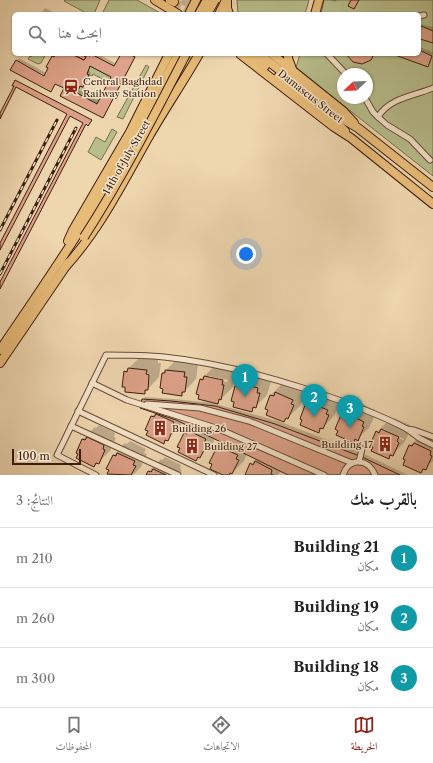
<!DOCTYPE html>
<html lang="ar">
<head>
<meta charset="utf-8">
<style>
	:root { --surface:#fff; --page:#f2f2f2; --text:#222; --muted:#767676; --line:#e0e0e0; --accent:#8f2418 }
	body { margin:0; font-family:"Libre Caslon Text",Amiri,serif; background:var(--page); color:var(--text); direction:rtl }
	.compass { position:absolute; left:337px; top:68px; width:36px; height:36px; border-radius:50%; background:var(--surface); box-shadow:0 1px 3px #0004; rotate:247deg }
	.scale { position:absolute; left:12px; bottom:10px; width:69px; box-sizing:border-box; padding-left:4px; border:2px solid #3f1e0c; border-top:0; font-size:11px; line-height:14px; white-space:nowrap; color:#3f1e0c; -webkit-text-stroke:3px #f4e4cb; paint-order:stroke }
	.you { position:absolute; left:246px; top:254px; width:14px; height:14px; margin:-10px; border:3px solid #fff; border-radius:50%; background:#1a73e8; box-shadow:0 0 0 6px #1a73e833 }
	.badge { display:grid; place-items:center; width:26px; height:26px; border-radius:50%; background:var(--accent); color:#fff; font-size:13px; font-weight:700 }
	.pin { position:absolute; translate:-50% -33px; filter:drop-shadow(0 1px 2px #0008) }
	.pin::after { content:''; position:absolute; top:21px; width:14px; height:12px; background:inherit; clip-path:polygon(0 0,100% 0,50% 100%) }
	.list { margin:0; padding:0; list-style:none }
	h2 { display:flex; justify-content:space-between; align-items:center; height:52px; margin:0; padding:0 16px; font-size:17px }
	h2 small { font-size:13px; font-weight:400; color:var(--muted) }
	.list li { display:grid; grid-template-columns:26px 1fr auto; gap:12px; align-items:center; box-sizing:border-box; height:60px; padding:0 16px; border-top:1px solid var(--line) }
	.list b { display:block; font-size:15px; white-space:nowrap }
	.list p { margin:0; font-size:13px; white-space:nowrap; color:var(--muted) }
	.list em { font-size:13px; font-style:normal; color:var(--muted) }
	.icon { flex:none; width:22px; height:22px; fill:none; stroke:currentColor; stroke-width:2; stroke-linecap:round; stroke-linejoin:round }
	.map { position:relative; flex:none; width:433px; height:475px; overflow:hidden; direction:ltr }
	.search { position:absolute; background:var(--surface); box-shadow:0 1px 3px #0004; left:12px; right:12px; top:12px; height:44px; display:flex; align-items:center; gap:10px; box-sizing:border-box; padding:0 14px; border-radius:6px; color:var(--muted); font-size:15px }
	.sheet { height:232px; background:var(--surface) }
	nav { display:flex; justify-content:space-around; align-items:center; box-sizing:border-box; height:56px; border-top:1px solid var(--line); background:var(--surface); font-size:11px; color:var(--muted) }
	nav a { display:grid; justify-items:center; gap:2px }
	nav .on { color:var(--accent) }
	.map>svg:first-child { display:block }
	.green { fill:#b7be8c; stroke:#7b6e4c; fill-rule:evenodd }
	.shadow { fill:#0003; fill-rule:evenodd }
	.building { fill:#dda289; stroke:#3f1e0c; fill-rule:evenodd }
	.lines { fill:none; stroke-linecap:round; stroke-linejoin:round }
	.primary-tunnel { stroke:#cbb18e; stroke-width:8; stroke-dasharray:8 4; stroke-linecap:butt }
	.street-casing { stroke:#6b4c35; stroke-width:7 }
	.primary-casing { stroke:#3f1e0c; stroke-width:10 }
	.street { stroke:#f4e4cb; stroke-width:5 }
	.primary { stroke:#e7bb78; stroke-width:8 }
	.rail-casing { stroke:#3f1e0c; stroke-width:3 }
	.rail { stroke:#f4e4cb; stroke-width:1.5; stroke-dasharray:4.5; stroke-linecap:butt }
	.primary-bridge-casing { stroke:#3f1e0c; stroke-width:10; stroke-linecap:butt }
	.primary-bridge { stroke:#e7bb78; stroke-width:8 }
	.labels { text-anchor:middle; stroke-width:3; stroke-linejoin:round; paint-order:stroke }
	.poi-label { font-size:10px; fill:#3f1e0c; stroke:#f4e4cb; text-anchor:start }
	.street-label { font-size:10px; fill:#3f1e0c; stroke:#f4e4cb }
</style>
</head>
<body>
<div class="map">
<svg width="433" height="475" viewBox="0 0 433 475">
	<rect width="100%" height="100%" fill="#eed6af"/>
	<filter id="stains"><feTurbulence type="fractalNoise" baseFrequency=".005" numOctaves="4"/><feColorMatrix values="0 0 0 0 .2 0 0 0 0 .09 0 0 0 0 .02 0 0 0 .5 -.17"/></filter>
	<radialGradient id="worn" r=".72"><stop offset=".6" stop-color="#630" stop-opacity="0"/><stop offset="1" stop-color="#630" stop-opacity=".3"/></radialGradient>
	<g class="green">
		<path d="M65,0h35l-6,14h-6l-24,-13z"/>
		<path d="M109,0h28l25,14h-60z"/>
		<path d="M237,0h72l-4,14h-67z"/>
		<path d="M324,0h109v176l-137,-108 4,-14h119v-40h-98zM343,74h24v24h-24z"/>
		<path d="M33,54h13l-5,9 -3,1 -10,-5 2,-3 1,1z"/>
		<path d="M146,65l3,2 -26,52 -6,-2z"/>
		<path d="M90,66l21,11 -3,5 -15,-8 -1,2 -5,-2z"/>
		<path d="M80,86l20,12 -3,6 -20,-11z"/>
		<path d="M112,129l5,3 -16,28 -13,-8 8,-15 9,5z"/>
	</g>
	<g class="shadow">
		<path d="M330,0h7l-2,2z"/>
		<path d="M45,8l9,5 -1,1h-12z"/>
		<path d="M419,24l14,3v15l-12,-4 -2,6z"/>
		<path d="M419,47l14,5 -3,11 -2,3 -31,-12h22z"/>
		<path d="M55,54h26l6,3 2,-3h9l19,10 5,-10h15l-32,61 -2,2 -38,-29 -9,-5 -5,7 -34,-29 2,-3 27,15 7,-17zM91,65l21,11 -13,25 -20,-11 2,-5 2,1 2,-2 6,-12 -3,-1z"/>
		<path d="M140,357l18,2v4h3l-2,14 -15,16 -19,-21z"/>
		<path d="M178,358l18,3 -1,4h3l-2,14 -15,16 -17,-7 -1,-15z"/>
		<path d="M216,365l18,4 -1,4 3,1 -3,13 -17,17 62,17 86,33 44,21h-119l-8,-5 -3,5h-32l5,-11 6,-6 -10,-4 -3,7 -12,12 -6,2 -9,-25 7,-8 -9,-4 -3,7 -16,15 -11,-27 6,-6 -9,-5 -3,6 -16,15 -17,-14 6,-13 4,-4 -13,-12 2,-3 29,2 40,4 -13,-24zM209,376l19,4 -1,2 -18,-4z"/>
		<path d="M252,372l17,5 -1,4 3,1 -4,13 -15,15 -16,-23z"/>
		<path d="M283,383l21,5 -1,4 2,1 -5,13 -16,15 -18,-13 5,-13z"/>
		<path d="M323,391l16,7 -2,5 3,1 -6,12 -15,15 -13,-25 12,-12h2z"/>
		<path d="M359,402l16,8 -2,4 2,1 -6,13 -16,14 -14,-12 3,-14 12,-12 2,1z"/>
		<path d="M394,418l16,7 -2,5 2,1 -6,12 -16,15 -17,-13 6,-13 12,-12 2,1zM383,429l21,10 -1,1 -20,-9z"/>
		<path d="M99,425l16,8 -1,4 2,1 -6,13 -16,15 -17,-14 6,-13 12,-12 1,1z"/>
		<path d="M426,432l7,3v26l-12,11 -11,-26 12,-12 2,1z"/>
		<path d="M130,441l16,8 -2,4 3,1 -6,13 -8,8h-22l-3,-1 2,-5 -2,-1 6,-13 11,-12 2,1z"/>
		<path d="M165,457l16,8 -1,4 2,1 -2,5h-33l2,-4 12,-12 1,1z"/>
	</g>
	<g class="building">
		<path d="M351,0h8l-5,9 -6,-3z"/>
		<path d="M421,26l12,5v12l-13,-4 -1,3v-11z"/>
		<path d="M419,50l13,6 -4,11 -33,-12 24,-1z"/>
		<path d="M55,54h17l12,6 3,-5 3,1 1,-2 23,12 7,-12h8l6,3 -32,61 -43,-22 4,-8 -9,-4 -4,8 -41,-22 6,-10 28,16 4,-8 -2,-1 6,-11 2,1zM90,66l21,11 -14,27 -20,-11 3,-7 3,1 6,-12 -2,-1z"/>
		<path d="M72,54h8l6,3 -2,3z"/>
		<path d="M346,54h28l-3,6 -9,4 -9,-2z"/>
		<path d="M15,80l77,40 -4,6 -2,-2 -86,165v-7l83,-159 -13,-7 -70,134v-7l67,-129 -51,-27 -16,32v-6l14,-27h-2z"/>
		<path d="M128,368l19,2 -1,4 3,1 -1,15h-3v4l-20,-2v-5h-3l2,-16 3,1z"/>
		<path d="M165,370l20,2 -1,5h3l-2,15h-3v4l-20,-3 1,-4 -3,-1 2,-15h3z"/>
		<path d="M204,376l19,4 -1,5h2l-3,15 -2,-1 -1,5 -20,-5 1,-4 -3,-1 4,-15 3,1z"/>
		<path d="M239,383l19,5 -1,5h3l-4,15 -3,-1 -1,5 -19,-5 1,-5 -3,-1 4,-15 3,1z"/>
		<path d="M275,392l18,8 -2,4 3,1 -6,14 -2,-1 -2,4 -18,-7 2,-5 -3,-1 5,-14 4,1z"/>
		<path d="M142,399l29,2 44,5 60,18 87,33 38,18h-112l-112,-55 -36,-12z"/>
		<path d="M310,403l18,7 -2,4 3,1 -6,14 -3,-1 -1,5 -19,-8 2,-5 -2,-1 5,-14 4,1z"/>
		<path d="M346,413l18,9 -2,4 2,1 -6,14 -3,-2 -1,4 -18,-8 2,-4 -3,-2 6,-14 3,2z"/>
		<path d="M156,414l18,8 -2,4 2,1 -6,14 -3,-1 -1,4 -18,-9 2,-4 -3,-1 6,-14 3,1z"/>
		<path d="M381,429l18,8 -2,4 2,2 -6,13 -3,-1 -1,4 -18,-8 2,-4 -3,-2 6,-14 3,2z"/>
		<path d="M189,431l17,8 -2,4 3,1 -7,14 -2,-1 -2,4 -18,-9 2,-4 -3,-1 7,-14 3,1z"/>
		<path d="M87,437l17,8 -1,4 2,1 -6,14 -3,-1 -2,4 -18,-9 2,-4 -2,-1 6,-14 3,1z"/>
		<path d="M414,443l17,8 -1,4 2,1 -6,14 -3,-1 -2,4 -18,-8 2,-5 -2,-1 6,-14 3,1z"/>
		<path d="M220,447l18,8 -2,4 3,1 -7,14 -2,-1 -1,2h-6l-13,-6 2,-5 -3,-1 7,-14 3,1z"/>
		<path d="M117,453l18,8 -2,4 3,1 -5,9 -24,-1 2,-4 -3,-1 7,-14 3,1z"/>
		<path d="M255,461l17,9 -1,4 2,1h-28l5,-12 3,2z"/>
		<path d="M153,469l13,6h-20l2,-4 3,1z"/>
	</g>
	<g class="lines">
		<g class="primary-tunnel">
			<path d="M182,0l17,9"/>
			<path d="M174,2l21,12"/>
			<path d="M172,93l14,-30 1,-5 -4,-4"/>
		</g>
		<defs>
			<g id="street">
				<path d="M419,16l5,-1"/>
				<path d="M327,54l19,20"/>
				<path d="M365,98l8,14 5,5c11,-19 36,-21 55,-29"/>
				<path d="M378,117l9,8 23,14 20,21"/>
				<path d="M92,383l35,17 92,29 105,46"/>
				<path d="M147,404l53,4 49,13 103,42"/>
				<path d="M78,411l136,64"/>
				<path d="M71,426l107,49"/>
				<path d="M407,429l12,9 14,7"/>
				<path d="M359,462l3,-13"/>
				<path d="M96,475l-39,-20 49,-100c20,0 39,0 58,2 49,5 95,17 142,32 34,11 69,23 101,40l7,1 19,7"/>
				<path d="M343,475c6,-18 25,-17 32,0"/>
			</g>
			<g id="primary">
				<path d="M155,0l23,14"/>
				<path d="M170,0l4,2"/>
				<path d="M227,0v8l2,6"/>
				<path d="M189,14l7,-14"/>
				<path d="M219,14l7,-14"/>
				<path d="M315,14l4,-14"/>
				<path d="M240,54l94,73 17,11 82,66"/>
				<path d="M249,54l16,12"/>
				<path d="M259,54l81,63 18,11 75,59"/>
				<path d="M272,54l71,57 11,12"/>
				<path d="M288,54v4l4,11"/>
				<path d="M278,77l58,45 9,9"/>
				<path d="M68,241l5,-11 57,-98 39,-78"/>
				<path d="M66,266c34,-37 57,-84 82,-128 16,-28 35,-56 51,-84"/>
				<path d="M0,350c36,-53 72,-105 105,-160 27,-44 49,-90 73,-136"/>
				<path d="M0,363l68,-100"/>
			</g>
		</defs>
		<use href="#street" class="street-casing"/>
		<use href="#primary" class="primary-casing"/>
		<use href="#street" class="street"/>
		<use href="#primary" class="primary"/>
		<defs>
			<g id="rail">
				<path d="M0,230l57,-110"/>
				<path d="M0,274l76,-146"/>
			</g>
		</defs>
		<use href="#rail" class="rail-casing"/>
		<use href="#rail" class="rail"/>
		<defs>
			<g id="primary-bridge">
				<path d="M199,14l8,-14"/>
				<path d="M207,14l8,-14"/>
				<path d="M84,237c38,-59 70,-121 102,-183"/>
			</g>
		</defs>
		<use href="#primary-bridge" class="primary-bridge-casing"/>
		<use href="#primary-bridge" class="primary-bridge"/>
	</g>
	<defs>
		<symbol id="station-bare" viewBox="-9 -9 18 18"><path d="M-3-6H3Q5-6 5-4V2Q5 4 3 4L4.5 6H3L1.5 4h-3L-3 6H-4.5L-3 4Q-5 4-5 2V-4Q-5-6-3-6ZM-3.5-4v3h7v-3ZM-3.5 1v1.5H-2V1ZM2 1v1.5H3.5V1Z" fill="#8f2418" stroke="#f4e4cb" stroke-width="2.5" paint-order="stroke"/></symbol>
		<symbol id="building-bare" viewBox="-9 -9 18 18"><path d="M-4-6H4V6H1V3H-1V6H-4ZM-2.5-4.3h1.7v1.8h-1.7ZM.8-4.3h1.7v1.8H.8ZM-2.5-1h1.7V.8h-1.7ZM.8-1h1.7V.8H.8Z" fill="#8f2418" stroke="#f4e4cb" stroke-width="2.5" paint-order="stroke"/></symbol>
	</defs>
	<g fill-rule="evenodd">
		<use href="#station-bare" x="60" y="76" width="22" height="22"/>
		<use href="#building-bare" x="149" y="417" width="22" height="22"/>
		<use href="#building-bare" x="374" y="433" width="22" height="22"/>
		<use href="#building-bare" x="181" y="435" width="22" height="22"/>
	</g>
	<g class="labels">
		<g class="poi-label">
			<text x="83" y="85">Central Baghdad<tspan x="83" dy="12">Railway Station</tspan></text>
			<text x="172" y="432">Building 26</text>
			<text x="373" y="448" text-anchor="end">Building 17</text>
			<text x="204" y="450">Building 27</text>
		</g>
		<g class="street-label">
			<text transform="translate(311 96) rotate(38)" y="4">Damascus Street</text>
			<text transform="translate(126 157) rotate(-60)" y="4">14th of July Street</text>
		</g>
	</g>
	<rect width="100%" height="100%" filter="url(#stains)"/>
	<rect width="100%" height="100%" fill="url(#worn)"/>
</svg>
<svg class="compass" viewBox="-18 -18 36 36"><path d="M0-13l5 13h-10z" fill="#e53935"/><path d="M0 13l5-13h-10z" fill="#767676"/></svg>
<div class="scale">100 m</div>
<div class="you"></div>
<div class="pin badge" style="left:245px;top:397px;background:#0f9aa8">1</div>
<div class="pin badge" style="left:314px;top:417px;background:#0f9aa8">2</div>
<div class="pin badge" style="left:350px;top:428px;background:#0f9aa8">3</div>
<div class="search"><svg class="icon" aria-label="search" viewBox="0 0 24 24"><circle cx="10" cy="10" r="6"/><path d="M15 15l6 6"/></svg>ابحث هنا</div>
</div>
<section class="sheet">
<h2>بالقرب منك<small>النتائج: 3</small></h2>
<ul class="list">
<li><span class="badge" style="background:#0f9aa8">1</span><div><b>Building 21</b><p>مكان</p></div><em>210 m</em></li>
<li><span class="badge" style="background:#0f9aa8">2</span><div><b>Building 19</b><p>مكان</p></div><em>260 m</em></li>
<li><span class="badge" style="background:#0f9aa8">3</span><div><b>Building 18</b><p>مكان</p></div><em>300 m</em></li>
</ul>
</section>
<nav>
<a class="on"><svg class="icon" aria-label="map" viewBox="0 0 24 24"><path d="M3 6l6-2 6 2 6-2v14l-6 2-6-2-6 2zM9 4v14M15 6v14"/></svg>الخريطة</a>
<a><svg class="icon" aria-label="directions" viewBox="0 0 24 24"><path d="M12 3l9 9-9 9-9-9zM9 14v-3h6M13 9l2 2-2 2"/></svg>الاتجاهات</a>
<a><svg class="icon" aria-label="saved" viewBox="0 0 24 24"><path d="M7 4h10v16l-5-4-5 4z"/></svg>المحفوظات</a>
</nav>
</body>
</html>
